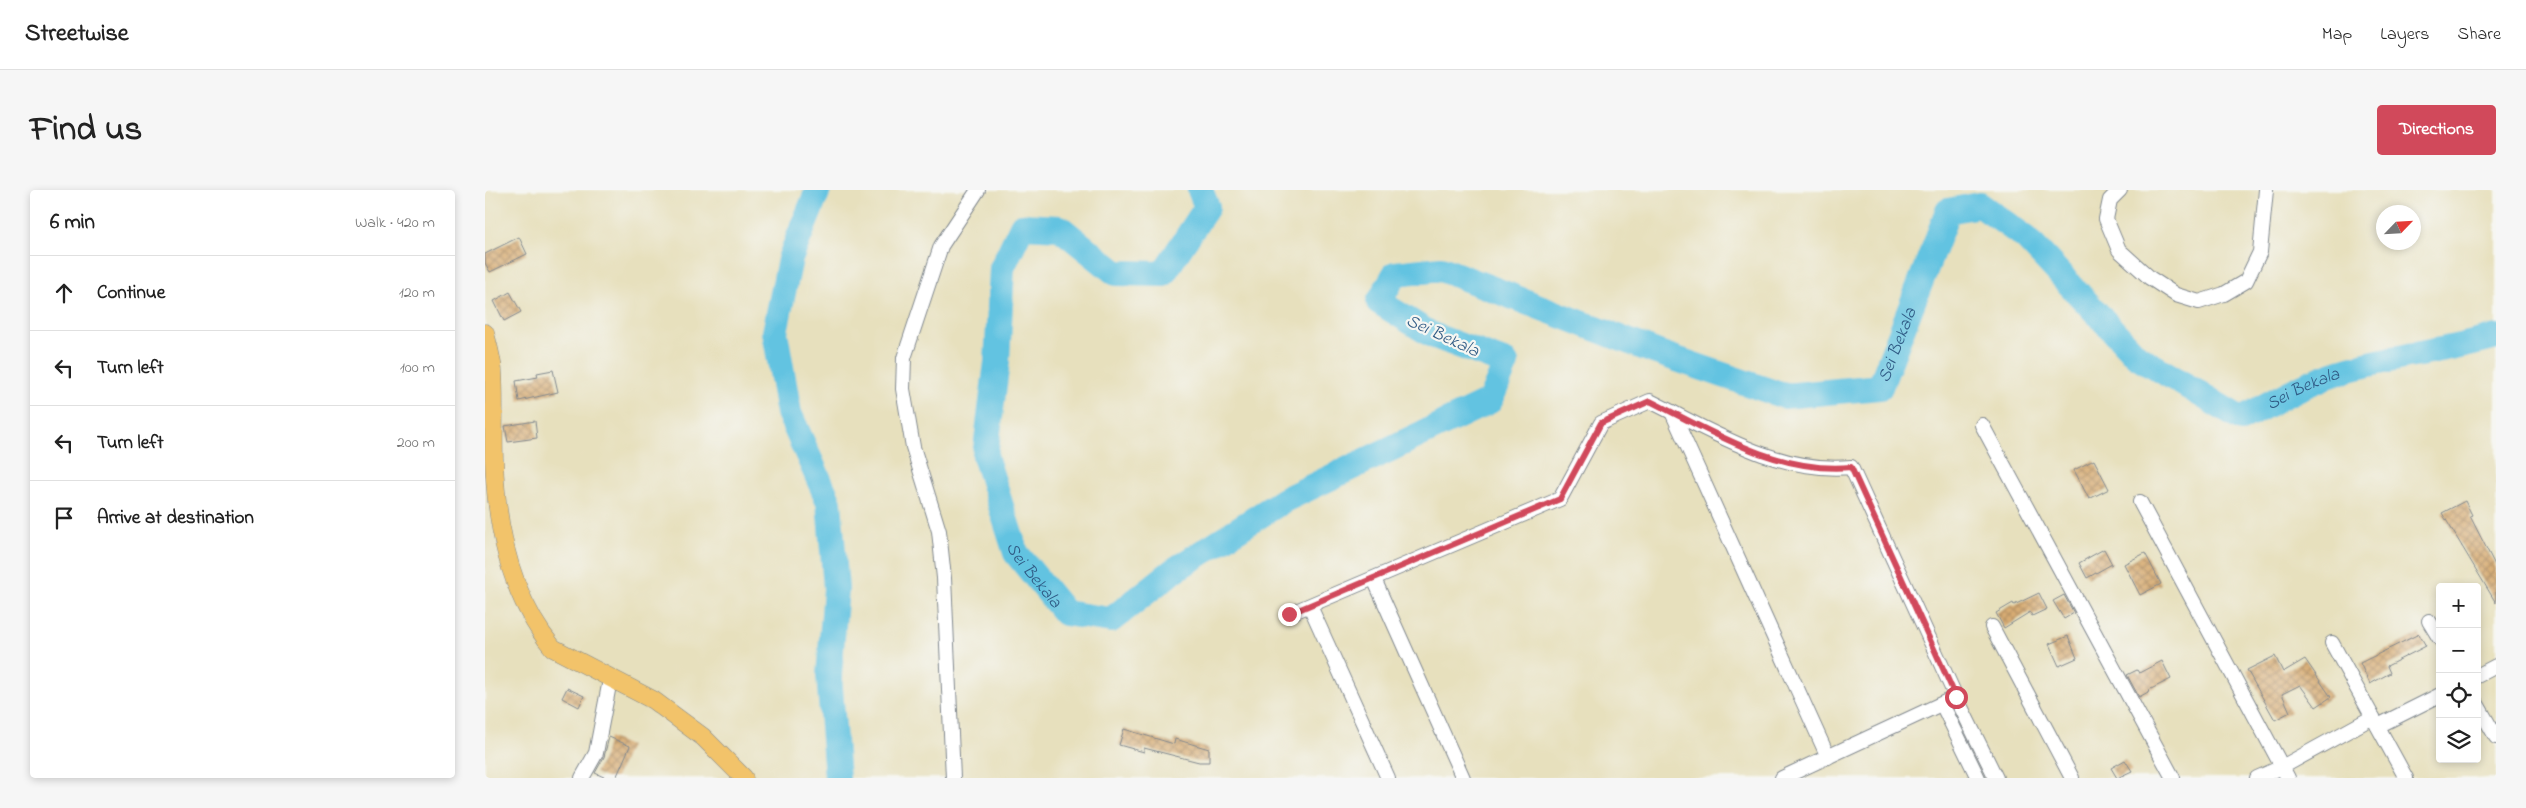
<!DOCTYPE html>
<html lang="en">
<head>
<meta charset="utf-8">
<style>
	:root { --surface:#fff; --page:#f6f6f6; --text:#222; --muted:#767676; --line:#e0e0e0; --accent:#d1495b }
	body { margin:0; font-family:"Indie Flower",sans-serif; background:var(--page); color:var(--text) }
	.controls { position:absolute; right:15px; bottom:15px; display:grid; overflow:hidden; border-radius:5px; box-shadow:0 2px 8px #0003 }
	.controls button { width:45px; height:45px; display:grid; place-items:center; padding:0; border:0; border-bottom:1px solid var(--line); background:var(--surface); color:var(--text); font:25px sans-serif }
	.compass { position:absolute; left:1891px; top:15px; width:45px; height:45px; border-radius:50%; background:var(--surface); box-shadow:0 2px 8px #0003; rotate:65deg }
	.stop { position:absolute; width:15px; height:15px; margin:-11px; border:4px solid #d1495b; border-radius:50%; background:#fff }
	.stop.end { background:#d1495b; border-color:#fff; box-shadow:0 1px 5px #0008 }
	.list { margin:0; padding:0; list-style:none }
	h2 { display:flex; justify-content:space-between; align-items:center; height:65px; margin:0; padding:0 20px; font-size:21px }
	h2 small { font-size:16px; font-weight:400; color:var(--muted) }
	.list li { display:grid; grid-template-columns:32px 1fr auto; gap:15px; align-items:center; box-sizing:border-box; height:75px; padding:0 20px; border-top:1px solid var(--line) }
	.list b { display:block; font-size:19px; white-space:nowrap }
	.list em { font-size:16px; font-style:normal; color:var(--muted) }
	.icon { flex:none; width:28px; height:28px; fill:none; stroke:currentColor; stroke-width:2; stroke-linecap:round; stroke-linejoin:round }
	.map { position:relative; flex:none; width:2011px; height:588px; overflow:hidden; border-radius:5px }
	header { display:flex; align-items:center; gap:30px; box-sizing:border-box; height:70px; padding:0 25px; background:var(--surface); border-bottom:1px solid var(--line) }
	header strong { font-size:24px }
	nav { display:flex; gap:28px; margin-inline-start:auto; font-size:18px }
	.intro { display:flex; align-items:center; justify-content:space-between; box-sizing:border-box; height:120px; padding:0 30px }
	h1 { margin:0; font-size:35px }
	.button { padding:12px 22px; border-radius:5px; background:var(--accent); color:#fff; font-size:18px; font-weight:700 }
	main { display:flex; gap:30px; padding:0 30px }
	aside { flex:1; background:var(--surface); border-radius:5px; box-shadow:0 2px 8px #0003 }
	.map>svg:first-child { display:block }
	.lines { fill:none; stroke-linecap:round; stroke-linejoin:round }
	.river { stroke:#62c3e1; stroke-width:26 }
	.building { fill:url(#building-cross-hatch) }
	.minor-casing { stroke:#81888e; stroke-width:16 }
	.major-casing { stroke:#81888e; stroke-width:19 }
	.minor { stroke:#fff; stroke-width:14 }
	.major { stroke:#f2c36a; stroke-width:18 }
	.route { stroke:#d1495b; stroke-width:6 }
	.labels { text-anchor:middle; stroke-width:4.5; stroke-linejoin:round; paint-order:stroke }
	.water-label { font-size:18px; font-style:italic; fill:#305b85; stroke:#f6f6f2 }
</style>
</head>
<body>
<header>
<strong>Streetwise</strong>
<nav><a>Map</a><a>Layers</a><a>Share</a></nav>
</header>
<div class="intro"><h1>Find us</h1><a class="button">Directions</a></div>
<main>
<aside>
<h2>6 min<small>Walk · 420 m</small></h2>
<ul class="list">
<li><svg class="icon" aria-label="ahead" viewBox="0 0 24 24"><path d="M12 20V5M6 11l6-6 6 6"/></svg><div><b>Continue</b></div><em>120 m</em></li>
<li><svg class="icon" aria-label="left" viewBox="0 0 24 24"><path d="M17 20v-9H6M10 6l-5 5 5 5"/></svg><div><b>Turn left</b></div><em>100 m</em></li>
<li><svg class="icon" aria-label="left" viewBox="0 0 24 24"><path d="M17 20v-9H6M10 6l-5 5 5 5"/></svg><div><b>Turn left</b></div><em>200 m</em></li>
<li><svg class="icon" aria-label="arrive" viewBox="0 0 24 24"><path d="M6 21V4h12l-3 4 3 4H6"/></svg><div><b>Arrive at destination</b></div></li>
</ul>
</aside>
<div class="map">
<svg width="2011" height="588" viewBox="0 0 2011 588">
	<defs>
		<pattern id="building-cross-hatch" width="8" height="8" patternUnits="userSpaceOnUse" patternTransform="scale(1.25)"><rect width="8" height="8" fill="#d7ac73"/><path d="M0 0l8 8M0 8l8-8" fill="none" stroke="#ae8c62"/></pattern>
	</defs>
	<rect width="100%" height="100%" fill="#f6f6f2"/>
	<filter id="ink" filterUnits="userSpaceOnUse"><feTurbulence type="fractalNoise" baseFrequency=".02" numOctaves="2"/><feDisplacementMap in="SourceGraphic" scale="10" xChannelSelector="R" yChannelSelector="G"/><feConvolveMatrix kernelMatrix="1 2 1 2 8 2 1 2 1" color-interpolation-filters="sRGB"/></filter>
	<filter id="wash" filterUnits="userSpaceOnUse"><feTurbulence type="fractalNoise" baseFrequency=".0096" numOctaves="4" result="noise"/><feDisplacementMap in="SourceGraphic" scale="20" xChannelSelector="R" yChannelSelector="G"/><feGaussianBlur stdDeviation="1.12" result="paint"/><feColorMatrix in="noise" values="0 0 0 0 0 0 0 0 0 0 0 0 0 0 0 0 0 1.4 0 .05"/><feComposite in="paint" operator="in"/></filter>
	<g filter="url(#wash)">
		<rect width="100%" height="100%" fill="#e7e0bd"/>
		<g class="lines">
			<g class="river">
				<path d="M333,0l-28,69 -15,73 14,81 40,89 7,87 -7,86 8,103"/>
				<path id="s1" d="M715,0l7,17 -44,67 -47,-1 -56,-45 -38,-2 -20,42 -5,94 -12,94 31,97 49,60 46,7 62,-49 111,-71 206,-99 16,-38 -74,-28 -53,-33 16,-28 46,-5 215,83 128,44 96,-9 68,-176 32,-6 46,33 111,118 104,63c24,-12 48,-28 74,-38 58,-24 121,-26 181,-44"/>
			</g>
		</g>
		<g id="blocks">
			<g class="building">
				<path d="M34,47l8,17 -37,18 -5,-9v-9z"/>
				<path d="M25,102l11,20 -17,9 -10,-20z"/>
				<path d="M68,180l5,22 -39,9 -3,-20 22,-4 -1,-4z"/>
				<path d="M50,231l2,17 -29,4 -3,-16z"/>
				<path d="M1609,270l15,29 -20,10 -15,-29z"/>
				<path d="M1980,311l7,14 -2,1 26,51v36l-54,-90z"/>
				<path d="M1619,359l8,15 -25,14 -8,-15z"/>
				<path d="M1660,363l16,31 -21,11 -16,-31z"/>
				<path d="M1554,403l8,16 -15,7 -2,-4 -26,16 -8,-15 17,-10 1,2z"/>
				<path d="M1579,405l10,18 -10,6 -11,-18z"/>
				<path d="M1934,444l7,12 -39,20 3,7 -20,11 -10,-21z"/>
				<path d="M1583,446l9,22 -18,8 -10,-22z"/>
				<path d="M1790,466l8,16 22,-13 26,38 -15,10 -16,-22 -18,9 8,18 -15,8 -28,-50z"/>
				<path d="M1677,471l9,18 -22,11 1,1 -11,6 -12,-22 10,-5 2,3z"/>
				<path d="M82,498l17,8 -5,11 -17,-9z"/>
				<path d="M639,539l50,15 1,-5 34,10v13h-10l-55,-14v4l-25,-7z"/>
				<path d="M124,547l21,9 -14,32h-10l-11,-5 9,-16z"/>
				<path d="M1640,570l7,11 -15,7 -6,-10z"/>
			</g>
		</g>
	</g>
	<g filter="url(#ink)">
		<use href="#blocks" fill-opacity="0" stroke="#81888e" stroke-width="1"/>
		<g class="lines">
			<defs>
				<g id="minor">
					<path d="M1635,0l-10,10 -4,19 13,31 31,28 26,17 23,7 25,-8 22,-13 14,-29 6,-62"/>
					<path d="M1187,222l156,345"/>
					<path d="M1497,235l191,353"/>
					<path d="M1655,312l148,276"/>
					<path d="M889,389l89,199"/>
					<path d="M825,416l78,172"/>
					<path d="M804,424l271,-115 41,-76 49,-22c63,31 129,73 201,66l105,230 40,81"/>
					<path d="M1944,431l11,18"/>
					<path d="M1507,437l80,151"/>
					<path d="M1847,453l74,135"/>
					<path d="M1992,486l19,-10"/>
					<path d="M1457,514l36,74"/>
					<path d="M1992,514l19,33"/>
					<path d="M1893,536l62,-31"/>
					<path d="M97,588l14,-25 14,-73"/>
					<path d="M468,588l-9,-200 -5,-47 -26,-84 -10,-58 1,-31 37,-112 37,-56"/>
					<path d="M1297,588l174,-81"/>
					<path d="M1772,588l25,-11 91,-50"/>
				</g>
				<path id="major" d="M0,143c3,12 7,25 8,38 2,29 0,58 1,88 2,66 16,137 59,189l100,52 50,37 41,41"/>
			</defs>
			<use href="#minor" class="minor-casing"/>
			<use href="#major" class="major-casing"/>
			<use href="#minor" class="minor"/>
			<use href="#major" class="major"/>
		</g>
	</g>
	<g class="lines" filter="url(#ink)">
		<path class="route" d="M804,424l271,-115 41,-76 49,-22c62,31 129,73 201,66l105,230"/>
	</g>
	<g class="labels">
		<g class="water-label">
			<text transform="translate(958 145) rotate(25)" y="6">Sei Bekala</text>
			<text dy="6" stroke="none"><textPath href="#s1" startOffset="1925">Sei Bekala</textPath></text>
			<text dy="6" stroke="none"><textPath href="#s1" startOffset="2510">Sei Bekala</textPath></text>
			<text dy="6" stroke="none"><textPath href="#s1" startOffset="621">Sei Bekala</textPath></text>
		</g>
	</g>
</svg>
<div class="controls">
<button>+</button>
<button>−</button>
<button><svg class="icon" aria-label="locate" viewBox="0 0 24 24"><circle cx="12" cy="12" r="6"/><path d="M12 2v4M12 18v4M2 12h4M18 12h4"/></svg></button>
<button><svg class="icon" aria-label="layers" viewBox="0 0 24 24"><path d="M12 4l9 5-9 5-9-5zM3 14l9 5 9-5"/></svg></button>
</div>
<svg class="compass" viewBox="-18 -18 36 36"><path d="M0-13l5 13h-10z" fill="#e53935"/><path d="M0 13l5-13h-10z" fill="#767676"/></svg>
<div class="stop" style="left:1471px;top:507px"></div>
<div class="stop end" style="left:804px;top:424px"></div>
</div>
</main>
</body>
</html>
